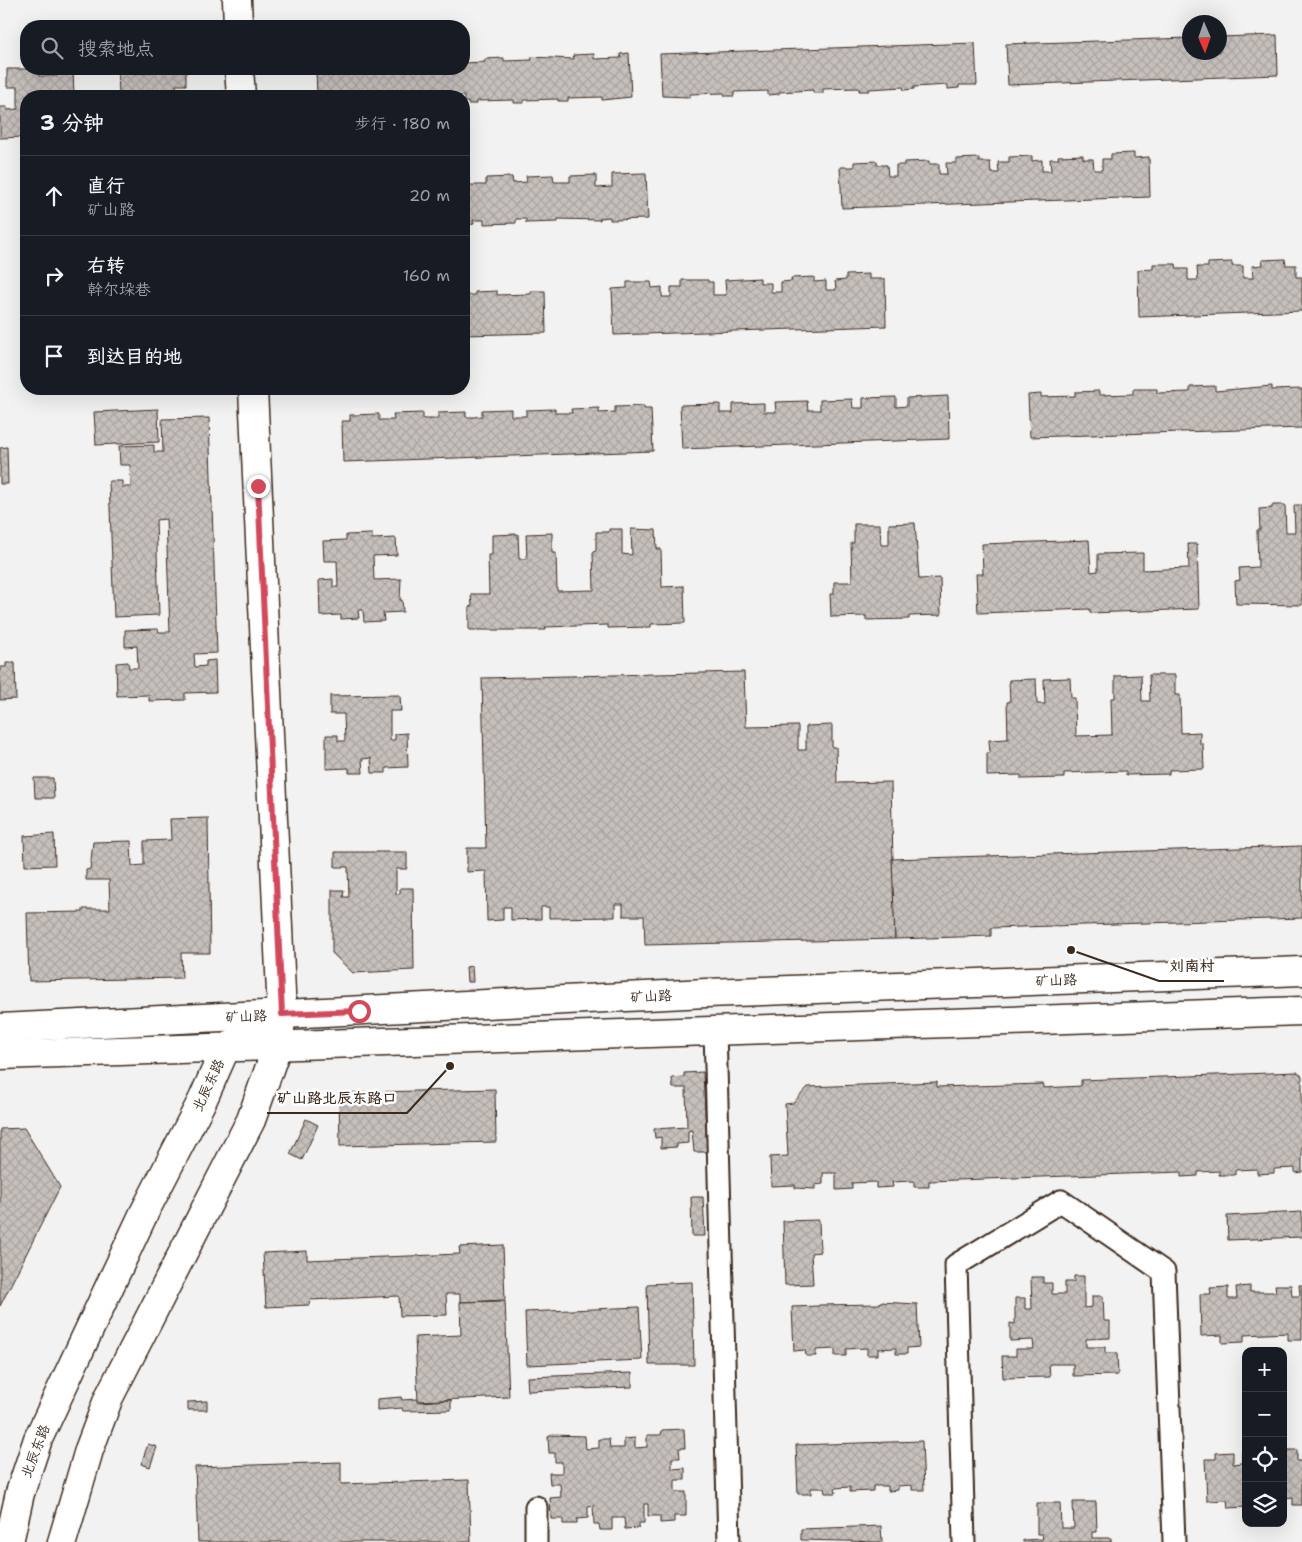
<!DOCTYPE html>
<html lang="zh">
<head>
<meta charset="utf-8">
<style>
	:root { --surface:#171b24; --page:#20242c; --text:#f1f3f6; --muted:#9ea1a6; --line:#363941 }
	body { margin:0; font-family:"Shantell Sans","LXGW WenKai TC",sans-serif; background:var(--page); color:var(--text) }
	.controls { position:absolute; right:15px; bottom:15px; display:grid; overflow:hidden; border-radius:10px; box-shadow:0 5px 20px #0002 }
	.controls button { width:45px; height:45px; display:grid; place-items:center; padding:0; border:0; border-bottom:1px solid var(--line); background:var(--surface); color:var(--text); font:25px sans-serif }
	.compass { position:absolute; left:1182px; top:15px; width:45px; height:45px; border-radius:50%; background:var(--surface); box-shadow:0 5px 20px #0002; rotate:178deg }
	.stop { position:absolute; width:15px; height:15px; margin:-11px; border:4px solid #d1495b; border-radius:50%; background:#fff }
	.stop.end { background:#d1495b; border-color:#fff; box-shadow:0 1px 5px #0008 }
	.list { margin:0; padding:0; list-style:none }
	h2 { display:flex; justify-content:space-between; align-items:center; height:65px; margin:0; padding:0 20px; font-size:21px }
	h2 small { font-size:16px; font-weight:400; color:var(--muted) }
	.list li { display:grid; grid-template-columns:32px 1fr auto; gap:15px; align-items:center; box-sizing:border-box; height:80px; padding:0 20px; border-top:1px solid var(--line) }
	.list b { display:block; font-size:19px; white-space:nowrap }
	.list p { margin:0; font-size:16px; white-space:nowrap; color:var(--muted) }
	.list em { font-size:16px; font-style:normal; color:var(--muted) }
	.icon { flex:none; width:28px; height:28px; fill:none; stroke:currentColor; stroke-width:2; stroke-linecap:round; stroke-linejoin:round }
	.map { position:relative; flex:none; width:1302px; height:1542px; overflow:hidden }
	.search { position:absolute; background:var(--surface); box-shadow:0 5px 20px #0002; left:20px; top:20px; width:450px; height:55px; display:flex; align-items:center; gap:12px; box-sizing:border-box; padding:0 18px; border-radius:20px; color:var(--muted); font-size:19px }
	.panel { position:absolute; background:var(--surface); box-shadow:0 5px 20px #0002; left:20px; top:90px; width:450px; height:305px; border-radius:20px }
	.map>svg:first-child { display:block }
	.building { fill:url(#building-cross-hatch); stroke:#3b2a1e }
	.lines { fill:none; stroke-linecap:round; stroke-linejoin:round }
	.minor-casing { stroke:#3b2a1e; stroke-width:25 }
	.tertiary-casing { stroke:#3b2a1e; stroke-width:31 }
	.secondary-casing { stroke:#3b2a1e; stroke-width:31 }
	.minor { stroke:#fff; stroke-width:21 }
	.tertiary { stroke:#fff; stroke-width:28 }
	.secondary { stroke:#fff; stroke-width:28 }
	.route { stroke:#d1495b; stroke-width:6 }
	.labels { text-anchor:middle; stroke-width:5; stroke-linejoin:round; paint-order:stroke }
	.street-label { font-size:14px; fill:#3b2a1e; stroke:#fff }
	.leader { fill:none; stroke:#3b2a1e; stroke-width:2 }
	.callout-dot { fill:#3b2a1e; stroke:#fff; stroke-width:2 }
	.callout-label { font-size:15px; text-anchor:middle; font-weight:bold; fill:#3b2a1e; stroke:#fff; stroke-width:5; stroke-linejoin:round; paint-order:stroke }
</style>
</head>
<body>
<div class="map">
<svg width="1302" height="1542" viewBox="0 0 1302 1542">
	<defs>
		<pattern id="building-cross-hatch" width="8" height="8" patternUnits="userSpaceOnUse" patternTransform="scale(1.25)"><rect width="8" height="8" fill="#c6c0bd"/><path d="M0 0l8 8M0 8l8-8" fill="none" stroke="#aba5a2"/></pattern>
	</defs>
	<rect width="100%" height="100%" fill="#f3f2f2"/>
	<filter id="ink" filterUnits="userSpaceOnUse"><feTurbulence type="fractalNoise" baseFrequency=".02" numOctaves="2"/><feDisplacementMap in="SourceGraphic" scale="10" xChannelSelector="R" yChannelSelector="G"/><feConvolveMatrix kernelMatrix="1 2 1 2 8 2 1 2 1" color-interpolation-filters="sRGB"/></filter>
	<g filter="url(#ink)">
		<g class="building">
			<path d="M1277,35l1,40 -270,10 -2,-41 184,-6v14h30v-15z"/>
			<path d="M975,43l2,42h-18v3l-11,1v-4l-34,2v2l-10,1 -1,-3 -34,2v2h-10v-3l-36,1v4h-10v-3l-34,2v2l-11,1v-4l-34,1v4h-9l-1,-3 -34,1v3l-28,-1 -2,-42z"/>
			<path d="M629,53l2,44 -29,3v-3l-34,1v3h-10v-2l-34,1v3h-10v-3l-37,1v3h-9v-2h-4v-6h-147l-1,-27h148v-6l21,-1v-3l19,-1v3l28,-1 -1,-3 43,2 -1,-4 21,-1v5l27,-1 -1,-4z"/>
			<path d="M7,69h32v7h18v-7h16l1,27h-48v41l-26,1v-31h7v3l11,-1v-22h-11z"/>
			<path d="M118,69h15v4h13l6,-1v-3h34v16h-10l1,11h-58z"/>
			<path d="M1134,153v5l15,-1 1,40 -308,11 -2,-41h14v-5l23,-1v4h10l1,11h8v-11h8v-3l25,-1v3h10v10h8l-1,-11h10v-4l23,-1v4h11l1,11h8l-1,-11h11v-5l23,-1v5l10,-1v11h9l-1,-12h9l-1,-3 25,-1v4h10l1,11h8v-11h9v-5z"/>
			<path d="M646,173l2,46 -38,1v-3l-10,1v2l-42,-1v3l-32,1v-4h-10v4l-32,1v-4h-11l1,4 -10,1v-47h5v7h17v-7l26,-1 1,6 14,-1 -1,-6 27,-1 1,7h16v-6l26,-1v13l16,-1v-13z"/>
			<path d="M1285,259l1,6h10v12h6v34l-163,6 -1,-47 15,-1v-5h23l1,5h11v11h10l-1,-13h11v-4l24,-1v4h11v12h10l-1,-12 11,-1 -1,-5z"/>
			<path d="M869,274v5h16l1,47 -272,9 -2,-46 15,-1v-6h24l1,6 10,-1v10h9v-10h11v-7h26v2h5v13h13l-1,-15 35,-2v5h11v9h10v-10l11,-1 -1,-3 23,-1v5l12,-1v9h10l-1,-9 11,-1v-5z"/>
			<path d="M497,291v4l34,-1v-3h14l1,42 -82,2v-40h11v-3z"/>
			<path d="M1215,386v5l57,-5v4l30,-1v39l-272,9 -2,-42 13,-1v3l34,-1v-4l24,-1v4l34,-1v-5h24v4l33,-1v-5z"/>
			<path d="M948,396l1,43 -267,10 -2,-44 40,-1v9h13v-9l31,-1v9h12l-1,-10 32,-1 1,9h12v-10l32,-1 1,9h10v-10l33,-1v10l11,-1v-8z"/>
			<path d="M644,406v3h7l2,42 -310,11 -1,-41h8v-6l29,-1v6h15l-1,-6 30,-1v6h15v-6l28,-1v5h8l8,-1v-6l29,-1v7h15v-6l29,-1v4h17l-1,-4 28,-1v5l16,-1v-5z"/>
			<path d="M158,409l1,33 -63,3 -2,-33z"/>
			<path d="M209,418l8,235 -23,1 1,13 11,-1v-5l9,-1 1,32 -31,1v7l-36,1v-6l-32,1 -1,-33 12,-1 1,6h9l-1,-22 -12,1v-17l33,-1 1,3h11l-4,-113 -10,1 3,95 -45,2 -5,-136h13v6h9l-1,-22h-10l-1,-19 35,-1v7h9l-1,-33z"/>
			<path d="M7,447l1,37h-8v-36z"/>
			<path d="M1272,505h13l1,27h9l-1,-27h8v100l-66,-1 -1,-23 5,-1 -1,-12 19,-1 -1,-37h3l-1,-21 13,-1z"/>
			<path d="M915,523l4,56 21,-1 1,37 -32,1v3l-43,1v-4l-35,1 -1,-23h4v-12h18l-1,-39h3v-19h26l1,21h8v-21z"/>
			<path d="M609,529h13v25l10,1 -1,-26 25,1 1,19h4l1,38 22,-1 1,37 -34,1v3l-43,1v-3l-63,2 1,3h-77v-23l3,-1 -1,-12h18l-1,-39h4v-20l26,-1 1,25h8l-1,-25 26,-1v20h4l1,38 37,-1 -1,-38 3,-1v-19h13z"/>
			<path d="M372,534v5l24,-1 1,17 -24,1 1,24 27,-1 -1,21h2l1,12 -20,1 1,8 -20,1 -1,-12h-5l1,8 -18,1v-4l-21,1 -1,-36 14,-1v8h5l-1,-26h-13l-1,-20 23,-1v-5z"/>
			<path d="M1089,540l2,32 7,-1v-17l45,-1v17l46,-2 -1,-24h9l2,65 -109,4v-4l-112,4 -2,-39h7l-1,-30z"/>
			<path d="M6,663h9l1,36 -16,1v-33h6z"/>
			<path d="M744,672l2,55 52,-1v24h8v-24l26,-1v22h4l1,36 54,-1 4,157 -250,6 -1,-29h-21v-12h-8v13l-66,1v-11h-8v12l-30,1v-13h-8v13l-16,1 -1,-50 -19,1v-24h19l-4,-170z"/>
			<path d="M1141,675l1,26h8l-1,-26h26v20h5l1,38 19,-1v12h3l1,25 -35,1v4l-43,1v-4l-62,2v5l-43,1v-4l-34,1v-23h3l-1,-13 19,-1 -1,-37h3l-1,-22 27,-1 1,25h8l-1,-25 26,-1 1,20h4l1,38 36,-1 -1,-37h4v-22z"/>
			<path d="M400,695l1,16h-11v29h5v-6l12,-1 1,34 -22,1v5h-14l-1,-15 -9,1 1,14h-14v-5l-23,1v-34h12v6h7l-1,-27h-14v-18z"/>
			<path d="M34,778h19l1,20h-19z"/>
			<path d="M208,818l2,135h-29l1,25 -153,3 -2,-68 56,-1v-3h27l-1,-29h-23v-10l4,-1 3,-27 38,-1 1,25 12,-1v-24l27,-1 -1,-21z"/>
			<path d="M54,834l1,31 -30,1 -1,-30z"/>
			<path d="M1302,846v72l-311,10v8l-96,3 -3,-80z"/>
			<path d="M335,852h72v17h-11v25h4v-6h13l1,82 -61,3 -21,-20v-63h12l-1,7h6l-1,-30h-13z"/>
			<path d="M472,966l1,16h-6l-1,-15z"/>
			<path d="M703,1072l4,80h-13l-2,-22 -4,1v12l-11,1v3l-16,1v-11l-6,1 -1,-9 33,-2 -1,-39h-13l-1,-10 12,-1v-4z"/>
			<path d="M1297,1072l5,4v96l-7,1v-5l-21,1v4l-17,1v-5l-22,1v5h-16v-4l-21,1v4l-17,1v-5l-252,9v6h-15v-6l-22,1 1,5 -17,1v-6l-24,1v6l-16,1v-17h-13v11l-8,1v4l-20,-1v-3l-24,1 -1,-29 18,-1 -3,-52 8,-1 15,-16 129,-5v5l106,-3v4l38,-2v-6z"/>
			<path d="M495,1089l1,53 -156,4 -1,-53z"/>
			<path d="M306,1119l12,6 -16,35 -12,-6z"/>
			<path d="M24,1128l36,59 -60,119v-177z"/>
			<path d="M691,1197h12l2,39h-13z"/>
			<path d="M1302,1212v25l-74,3 -1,-24z"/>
			<path d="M819,1220l1,32 -9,1 2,31 -28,1 -2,-64z"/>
			<path d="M503,1245l2,55 -45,2v-8h-14l1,21 -47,1 -1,-20 -89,4 -1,5 -43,2 -3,-54 44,-2v9l153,-6 -1,-7z"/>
			<path d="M1074,1276h10v32l8,-1v-11h11l1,25h6v17l-24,1v8h19v6h12l1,22 -45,1v-12h-24l1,13 -47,1 -1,-22h14v-7h18l-1,-9 -23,1v-18l5,1v-26h10v11h7l-1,-32h12v6h9v11h13v-12h9z"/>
			<path d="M692,1282l2,83h-45l-2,-81z"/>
			<path d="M1275,1285h16l1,11h8l-1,-11h3v55h-14v-7l-44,2v7l-22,1v-8l-21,1 -1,-42h11l-1,-6 18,-1v12h9l-1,-12 14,-1v6h26z"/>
			<path d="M505,1301l4,96 -91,4 -3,-64 46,-2 -1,-33z"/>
			<path d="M880,1302l37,2 2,43 -12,1v6h-11v-6l-18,1v6h-11v-7l-21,1v7h-11v-7l-19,1v6h-10l-1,-6 -11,1 -2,-44 27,-1v-1l61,-1z"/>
			<path d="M639,1307l3,53 -115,5 -2,-53z"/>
			<path d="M632,1373v14l-104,4 -1,-14z"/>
			<path d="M401,1397l1,3 15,-1v3l34,-2v10l-48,1 -1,-3 -25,2v-11z"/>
			<path d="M207,1401v9h-19v-8z"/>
			<path d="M684,1429l1,19h-6l1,10h-8v11l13,-1v12h-10v12h11v24h-12v6l-14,1v-7h-12v-12h-4v19h-5v5l-14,1 -1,-11h-12v12h-12l-1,-6h-5l-1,-19 -5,1v12l-11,1v5h-14v-5h-12l-1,-21 11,-1 -1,-13h-10l-1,-11h13v-11h-7v-9h-6l-1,-16 3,-2 34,1 1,13 13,-1v-9h10l1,9h14v-9l11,-1v10l12,-1v-12h14l1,-5z"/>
			<path d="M922,1441l2,49h-12v-5l-14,1v4l-10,1v-5h-15v5l-23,1v-5l-15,1 1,5h-11l-1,-5h-13v6h-13l-2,-49z"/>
			<path d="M148,1444l9,3 -7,20 -9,-3z"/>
			<path d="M1283,1450h14v11h5v44h-9v-7l-10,1z"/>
			<path d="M1233,1452v12l9,-1v-11h4v55l-18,1 -1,-8 -20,1 -2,-42h11v-6z"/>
			<path d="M341,1462v22l128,-4 2,62h-273l-3,-75z"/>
			<path d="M1073,1502h23l1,30h-5v6h19v4h-88v-2l20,-1 -1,-5h-5v-31h23l1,25h13z"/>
			<path d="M881,1526l1,16 -81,-2v-11z"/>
		</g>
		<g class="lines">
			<defs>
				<g id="minor">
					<path d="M715,1030l14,512"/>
					<path d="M536,1507v35"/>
					<path d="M964,1542l-8,-277 105,-64 103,71 10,270"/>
				</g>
				<g id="tertiary">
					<path d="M237,0l1,26"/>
					<path d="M239,69l2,27"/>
					<path d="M9,1542l11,-49 18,-54 105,-224 60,-116 23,-52 56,-33"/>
					<path d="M62,1542l27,-92 20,-53 142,-277 27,-76 4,-30 -29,-625"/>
				</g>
				<g id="secondary">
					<path d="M0,1028l706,-35 596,-22"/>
					<path d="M0,1055l1302,-44"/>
				</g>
			</defs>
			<use href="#minor" class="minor-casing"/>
			<use href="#tertiary" class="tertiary-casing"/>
			<use href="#secondary" class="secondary-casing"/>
			<use href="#minor" class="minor"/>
			<use href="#tertiary" class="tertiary"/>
			<use href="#secondary" class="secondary"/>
		</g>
	</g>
	<g class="lines" filter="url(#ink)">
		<path class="route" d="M258,486l24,528 77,-3"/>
	</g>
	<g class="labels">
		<g class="street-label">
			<text transform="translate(1056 980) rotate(-2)" y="5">矿山路</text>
			<text transform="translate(651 996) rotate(-3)" y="5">矿山路</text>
			<text transform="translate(246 1016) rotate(-2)" y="5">矿山路</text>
			<text transform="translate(208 1085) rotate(-65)" y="5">北辰东路</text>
			<text transform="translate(35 1451) rotate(-69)" y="5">北辰东路</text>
		</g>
	</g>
	<path class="leader" d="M1071 950L1159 981H1224M450 1066L407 1113H267"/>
	<g class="callout-dot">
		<circle cx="1071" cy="950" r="5"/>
		<circle cx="450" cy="1066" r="5"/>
	</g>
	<g class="callout-label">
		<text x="1192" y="971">刘南村</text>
		<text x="337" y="1103">矿山路北辰东路口</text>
	</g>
</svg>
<div class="controls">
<button>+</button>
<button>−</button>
<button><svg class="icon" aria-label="locate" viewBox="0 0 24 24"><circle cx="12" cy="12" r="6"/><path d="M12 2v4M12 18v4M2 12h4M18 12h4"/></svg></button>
<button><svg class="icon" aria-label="layers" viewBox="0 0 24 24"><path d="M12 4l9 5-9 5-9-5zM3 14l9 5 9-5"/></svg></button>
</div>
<svg class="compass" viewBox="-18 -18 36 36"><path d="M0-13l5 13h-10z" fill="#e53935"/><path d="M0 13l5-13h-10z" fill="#9ea1a6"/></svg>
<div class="stop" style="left:359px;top:1011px"></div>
<div class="stop end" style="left:258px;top:486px"></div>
<div class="search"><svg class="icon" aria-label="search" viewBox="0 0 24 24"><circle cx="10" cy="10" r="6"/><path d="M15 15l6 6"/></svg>搜索地点</div>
<section class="panel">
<h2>3 分钟<small>步行 · 180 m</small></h2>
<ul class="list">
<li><svg class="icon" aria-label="ahead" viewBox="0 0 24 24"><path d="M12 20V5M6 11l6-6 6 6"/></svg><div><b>直行</b><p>矿山路</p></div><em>20 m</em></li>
<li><svg class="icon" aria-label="right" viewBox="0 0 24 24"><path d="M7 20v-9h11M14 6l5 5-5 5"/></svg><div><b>右转</b><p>幹尔垛巷</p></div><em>160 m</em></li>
<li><svg class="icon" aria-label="arrive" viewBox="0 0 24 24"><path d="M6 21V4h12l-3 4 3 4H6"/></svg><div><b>到达目的地</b></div></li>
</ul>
</section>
</div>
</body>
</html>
